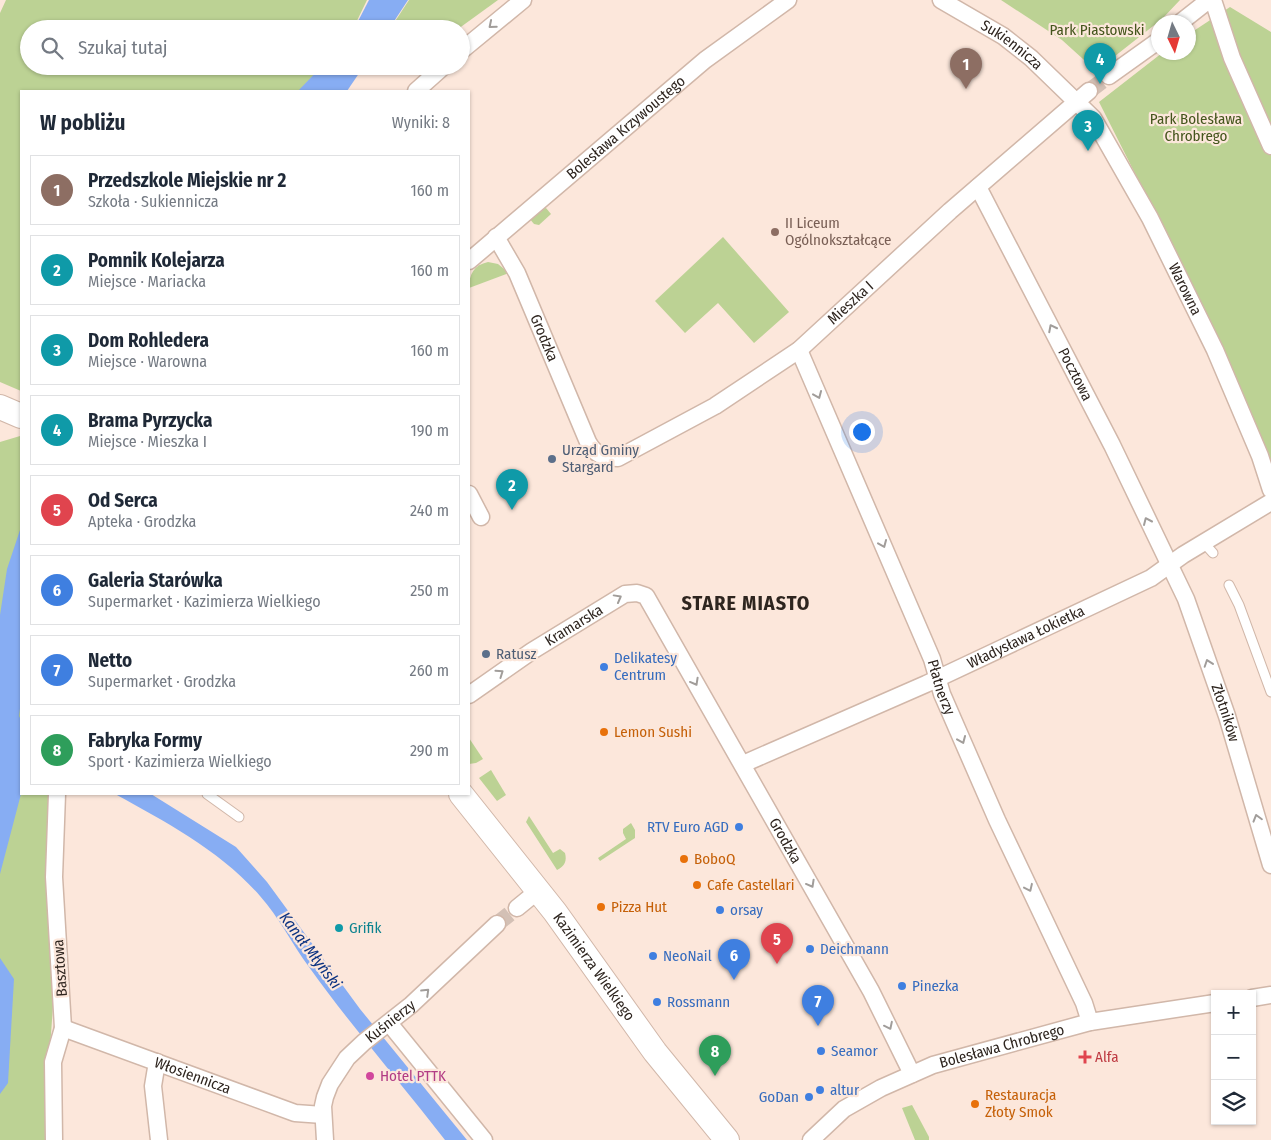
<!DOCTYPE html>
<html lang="pl">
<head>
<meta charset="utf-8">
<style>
	:root { --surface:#fff; --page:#f2f2f3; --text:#1f2937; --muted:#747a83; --line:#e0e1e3; --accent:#1a73e8 }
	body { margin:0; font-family:"Fira Sans Condensed",sans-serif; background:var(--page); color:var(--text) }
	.controls { position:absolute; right:15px; bottom:15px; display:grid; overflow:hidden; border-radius:0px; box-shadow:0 1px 4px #0004 }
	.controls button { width:45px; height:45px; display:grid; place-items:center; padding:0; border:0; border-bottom:1px solid var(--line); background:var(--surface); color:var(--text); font:25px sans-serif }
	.compass { position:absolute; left:1151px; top:15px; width:45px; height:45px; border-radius:50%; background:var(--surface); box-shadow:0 1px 4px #0004; rotate:175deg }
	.you { position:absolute; left:861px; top:431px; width:18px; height:18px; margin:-12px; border:4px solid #fff; border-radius:50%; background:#1a73e8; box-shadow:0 0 0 8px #1a73e833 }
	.badge { display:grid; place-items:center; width:32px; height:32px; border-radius:50%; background:var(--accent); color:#fff; font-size:16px; font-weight:700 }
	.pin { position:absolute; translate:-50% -41px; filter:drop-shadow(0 1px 2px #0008) }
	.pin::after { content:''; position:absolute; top:26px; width:18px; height:15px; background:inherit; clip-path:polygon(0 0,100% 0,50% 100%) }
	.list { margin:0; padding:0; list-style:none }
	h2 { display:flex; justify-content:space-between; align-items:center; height:65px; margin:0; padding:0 20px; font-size:21px }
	h2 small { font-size:16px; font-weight:400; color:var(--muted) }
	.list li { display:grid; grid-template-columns:32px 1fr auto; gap:15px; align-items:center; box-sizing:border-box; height:70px; margin:0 10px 10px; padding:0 10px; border:1px solid var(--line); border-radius:0px }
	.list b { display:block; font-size:19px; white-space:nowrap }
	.list p { margin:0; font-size:16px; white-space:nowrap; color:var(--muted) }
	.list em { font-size:16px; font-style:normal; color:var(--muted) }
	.icon { flex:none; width:28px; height:28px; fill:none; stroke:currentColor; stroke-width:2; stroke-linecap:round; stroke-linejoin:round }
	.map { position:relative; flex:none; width:1271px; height:1140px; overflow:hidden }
	.search { position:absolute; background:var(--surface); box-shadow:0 1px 4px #0004; left:20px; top:20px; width:450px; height:55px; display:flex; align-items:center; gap:12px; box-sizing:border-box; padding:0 18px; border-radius:28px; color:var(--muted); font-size:19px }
	.panel { position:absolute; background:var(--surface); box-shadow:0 1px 4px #0004; left:20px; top:90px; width:450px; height:705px; border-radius:0px }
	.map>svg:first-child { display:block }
	.green { fill:#bcd294 }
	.water { fill:#87adf3 }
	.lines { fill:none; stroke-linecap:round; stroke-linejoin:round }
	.street-tunnel { stroke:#d3c0b5; stroke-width:16; stroke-dasharray:16 8; stroke-linecap:butt }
	.lane-casing { stroke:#d1b7a9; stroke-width:11 }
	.street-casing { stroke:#d1b7a9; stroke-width:19 }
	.secondary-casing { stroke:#d1b7a9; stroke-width:26 }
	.lane { stroke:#fff; stroke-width:9 }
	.street { stroke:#fff; stroke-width:16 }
	.secondary { stroke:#fff; stroke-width:24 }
	.oneway { stroke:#a19d9a }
	.education-dot { fill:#8d6e63; stroke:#fce7db; stroke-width:2 }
	.service-dot { fill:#5c6f8a; stroke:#fce7db; stroke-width:2 }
	.shop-dot { fill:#3f7fe0; stroke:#fce7db; stroke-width:2 }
	.food-dot { fill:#e8710a; stroke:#fce7db; stroke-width:2 }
	.culture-dot { fill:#0f9aa8; stroke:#fce7db; stroke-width:2 }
	.health-dot { fill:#e0444e; stroke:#fce7db; stroke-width:2 }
	.hotel-dot { fill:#d1479c; stroke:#fce7db; stroke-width:2 }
	.labels { text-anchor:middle; stroke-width:4.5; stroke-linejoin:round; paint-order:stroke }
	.park-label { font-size:15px; fill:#44551c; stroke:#fce7db }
	.street-label { font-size:15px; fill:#2e251f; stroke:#fce7db }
	.education-label { font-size:15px; fill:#785e54; stroke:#fce7db; text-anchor:start }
	.service-label { font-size:15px; fill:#4e5e75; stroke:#fce7db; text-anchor:start }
	.shop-label { font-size:15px; fill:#366cbe; stroke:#fce7db; text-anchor:start }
	.food-label { font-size:15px; fill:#c56008; stroke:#fce7db; text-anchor:start }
	.culture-label { font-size:15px; fill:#0d838f; stroke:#fce7db; text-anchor:start }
	.health-label { font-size:15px; fill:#be3a42; stroke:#fce7db; text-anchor:start }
	.hotel-label { font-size:15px; fill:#b23c85; stroke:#fce7db; text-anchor:start }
	.water-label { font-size:16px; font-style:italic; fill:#0c3382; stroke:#fce7db }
	.district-label { font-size:20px; font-weight:bold; letter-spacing:1px; fill:#2e251f; stroke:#fce7db }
</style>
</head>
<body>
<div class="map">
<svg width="1271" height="1140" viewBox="0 0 1271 1140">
	<rect width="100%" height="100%" fill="#fce7db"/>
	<g class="green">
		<path d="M6,0h361l-14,29h-324v37h293l-23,25h-278v300l-21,-9v-369z"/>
		<path d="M409,0h89l-40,29h-60l-6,-3z"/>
		<path d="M1001,0h179l-18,19 -52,41 -2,-2 -14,11 -32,-29z"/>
		<path d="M1230,7l41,25v434l-106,-233 -66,-131 63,-49 26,-1 1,-18z"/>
		<path d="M546,208l5,6 -12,11 -5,-1 -5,-6 12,-9z"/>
		<path d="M723,237l66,75 -35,31 -36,-40 -33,30 -30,-32z"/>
		<path d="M488,262l10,2 11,9 -40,15c0,-14 5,-23 19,-26z"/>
		<path d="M20,436l1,358h27v88l6,110 -4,56v92h-50v-698z"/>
		<path d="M469,738l14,21 -7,4 -7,1z"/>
		<path d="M491,770l15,25 -9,6 -18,-23z"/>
		<path d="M529,816l24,37 7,-4 5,4c2,8 0,13 -8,17l-31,-48z"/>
		<path d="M631,823l4,7v8l-35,23 -2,-3 28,-19 -3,-6v-4z"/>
		<path d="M912,1105l17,32v3h-14l-13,-32z"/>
	</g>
	<g class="water">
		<path d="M369,0h39l-19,29h-35z"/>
		<path d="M322,66h42l-17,25h-49z"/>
		<path d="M21,527v174l-2,15 2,4v74l-21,80v-259l7,-46z"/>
		<path d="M115,794h36l85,53 31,35 93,127 107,131h-22c-45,-58 -93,-113 -136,-173 -17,-23 -30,-50 -49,-71 -39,-45 -94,-74 -145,-102z"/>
		<path d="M0,958l14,21 -6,104 -8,11z"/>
	</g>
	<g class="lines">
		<g class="street-tunnel">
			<path d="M1089,91l20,-15"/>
			<path d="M497,924l20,-16"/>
		</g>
		<defs>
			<g id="lane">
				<path d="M1204,543l9,10"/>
				<path d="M1229,585l10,20 32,87"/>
				<path d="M207,794l32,23"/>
			</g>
			<g id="street">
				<path id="s1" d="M941,0l62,36 28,22 62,60 57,100 65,132 45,106 11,34"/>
				<path d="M1213,0l19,58 39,88"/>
				<path d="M1181,22l28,-22"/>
				<path d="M461,51l62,-51"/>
				<path d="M1109,76l49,-35"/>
				<path d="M416,91l28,-25"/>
				<path id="s2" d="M978,187l134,258 74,154 41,117 44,149"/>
				<path id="s3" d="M496,237l21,36 71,169c7,13 16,16 30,16l97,-52 84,-56 151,-139 139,-120"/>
				<path id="s4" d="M469,261l236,-201 83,-60"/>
				<path id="s5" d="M799,350l133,309 10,35 55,126 87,183 6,19"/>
				<path d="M469,494l12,23"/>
				<path id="s6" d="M469,695l63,-44 93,-57 12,-1 9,3 225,395 41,83"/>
				<path id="s7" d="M743,764l183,-80 225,-106 32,-23 88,-53"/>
				<path d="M517,908l22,-18"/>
				<path d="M1252,998l19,-3"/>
				<path d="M389,1023l95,117"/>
				<path id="s8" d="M63,1028l232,85 28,2"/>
				<path d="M157,1062l-4,24 6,54"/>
				<path d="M54,1140l-1,-78 10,-34 -9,-151 3,-83"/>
				<path id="s9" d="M325,1140l-2,-34 2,-9 5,-13 17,-26 17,-16 47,-37 86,-81"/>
				<path id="s10" d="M811,1140l33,-31 37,-21 52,-23 157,-43 125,-19"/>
			</g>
			<g id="secondary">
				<path d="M0,407l21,9"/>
				<path id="s11" d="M461,794l94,118 100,140 72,88"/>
			</g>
		</defs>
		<use href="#lane" class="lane-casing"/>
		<use href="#street" class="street-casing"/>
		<use href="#secondary" class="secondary-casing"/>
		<use href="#lane" class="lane"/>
		<use href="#street" class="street"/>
		<use href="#secondary" class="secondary"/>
	</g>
	<defs><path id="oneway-chevron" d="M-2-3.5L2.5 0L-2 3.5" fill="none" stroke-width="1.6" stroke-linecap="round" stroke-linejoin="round" transform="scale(1.25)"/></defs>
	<g class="oneway">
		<use href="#oneway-chevron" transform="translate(492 25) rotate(140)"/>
		<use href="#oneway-chevron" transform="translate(1052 328) rotate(-117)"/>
		<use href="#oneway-chevron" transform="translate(818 395) rotate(67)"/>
		<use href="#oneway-chevron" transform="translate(1147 521) rotate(-114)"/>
		<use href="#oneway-chevron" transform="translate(883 544) rotate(67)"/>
		<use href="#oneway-chevron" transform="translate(618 598) rotate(-29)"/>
		<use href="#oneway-chevron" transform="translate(1208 663) rotate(-109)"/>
		<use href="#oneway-chevron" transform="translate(500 673) rotate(-35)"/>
		<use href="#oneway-chevron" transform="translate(695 682) rotate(61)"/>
		<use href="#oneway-chevron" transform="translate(962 740) rotate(67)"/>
		<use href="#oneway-chevron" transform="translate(1257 818) rotate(-106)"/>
		<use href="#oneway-chevron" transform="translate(811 884) rotate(61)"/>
		<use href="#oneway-chevron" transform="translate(1029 888) rotate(65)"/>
		<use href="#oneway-chevron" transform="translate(426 992) rotate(-44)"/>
		<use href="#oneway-chevron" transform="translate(889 1026) rotate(64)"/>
	</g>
	<circle class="education-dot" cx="775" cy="232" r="5"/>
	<g class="service-dot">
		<circle cx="552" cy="459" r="5"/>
		<circle cx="486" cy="654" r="5"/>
	</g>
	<g class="shop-dot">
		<circle cx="604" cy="667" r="5"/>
		<circle cx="739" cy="827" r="5"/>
		<circle cx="720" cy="910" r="5"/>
		<circle cx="810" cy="949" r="5"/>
		<circle cx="653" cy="956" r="5"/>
		<circle cx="902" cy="986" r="5"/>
		<circle cx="657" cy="1002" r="5"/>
		<circle cx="821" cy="1051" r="5"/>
		<circle cx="820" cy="1090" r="5"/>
		<circle cx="809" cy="1097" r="5"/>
	</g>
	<g class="food-dot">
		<circle cx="604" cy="732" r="5"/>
		<circle cx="684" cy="859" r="5"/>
		<circle cx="697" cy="885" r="5"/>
		<circle cx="601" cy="907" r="5"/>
		<circle cx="975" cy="1104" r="5"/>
	</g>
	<circle class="culture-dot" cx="339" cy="928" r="5"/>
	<path class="health-dot" d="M1082.5 1049.5h5v5h5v5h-5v5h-5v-5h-5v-5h5z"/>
	<circle class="hotel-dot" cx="370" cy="1076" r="5"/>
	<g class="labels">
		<g class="park-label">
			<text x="1097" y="35">Park Piastowski</text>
			<text x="1196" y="124">Park Bolesława<tspan x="1196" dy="17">Chrobrego</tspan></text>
		</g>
		<g class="street-label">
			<text dy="5" stroke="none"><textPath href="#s1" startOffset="84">Sukiennicza</textPath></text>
			<text dy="5" stroke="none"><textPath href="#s4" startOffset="206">Bolesława Krzywoustego</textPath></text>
			<text dy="5" stroke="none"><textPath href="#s1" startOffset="388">Warowna</textPath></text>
			<text dy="5" stroke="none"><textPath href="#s3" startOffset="542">Mieszka I</textPath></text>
			<text dy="5" stroke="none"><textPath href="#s3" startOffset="112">Grodzka</textPath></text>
			<text dy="5" stroke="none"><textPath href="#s2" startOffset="211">Pocztowa</textPath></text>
			<text dy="5" stroke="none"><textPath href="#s6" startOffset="126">Kramarska</textPath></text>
			<text dy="5" stroke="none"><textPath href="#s7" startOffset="310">Władysława Łokietka</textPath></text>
			<text dy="5" stroke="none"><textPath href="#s5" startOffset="366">Płatnerzy</textPath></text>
			<text dy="5" stroke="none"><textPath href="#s2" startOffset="582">Złotników</textPath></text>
			<text dy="5" stroke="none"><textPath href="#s6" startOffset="489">Grodzka</textPath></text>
			<text dy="5" stroke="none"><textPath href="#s11" startOffset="218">Kazimierza Wielkiego</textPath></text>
			<text transform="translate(60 968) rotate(-94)" y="5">Basztowa</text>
			<text dy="5" stroke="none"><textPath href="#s9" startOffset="145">Kuśnierzy</textPath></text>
			<text dy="5" stroke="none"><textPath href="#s10" startOffset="216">Bolesława Chrobrego</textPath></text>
			<text dy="5" stroke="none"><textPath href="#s8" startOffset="138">Włosiennicza</textPath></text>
		</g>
		<g class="education-label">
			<text x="785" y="228">II Liceum<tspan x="785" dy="17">Ogólnokształcące</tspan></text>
		</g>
		<g class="service-label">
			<text x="562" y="455">Urząd Gminy<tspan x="562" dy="17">Stargard</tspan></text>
			<text x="496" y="659">Ratusz</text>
		</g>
		<g class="shop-label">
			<text x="614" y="663">Delikatesy<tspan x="614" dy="17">Centrum</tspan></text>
			<text x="729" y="832" text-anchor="end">RTV Euro AGD</text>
			<text x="730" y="915">orsay</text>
			<text x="820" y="954">Deichmann</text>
			<text x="663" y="961">NeoNail</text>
			<text x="912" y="991">Pinezka</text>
			<text x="667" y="1007">Rossmann</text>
			<text x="831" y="1056">Seamor</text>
			<text x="830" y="1095">altur</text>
			<text x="799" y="1102" text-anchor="end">GoDan</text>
		</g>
		<g class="food-label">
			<text x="614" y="737">Lemon Sushi</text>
			<text x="694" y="864">BoboQ</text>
			<text x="707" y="890">Cafe Castellari</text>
			<text x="611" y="912">Pizza Hut</text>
			<text x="985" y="1100">Restauracja<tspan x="985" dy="17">Złoty Smok</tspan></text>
		</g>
		<g class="culture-label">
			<text x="349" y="933">Grifik</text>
		</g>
		<g class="health-label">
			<text x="1095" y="1062">Alfa</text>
		</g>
		<g class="hotel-label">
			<text x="380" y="1081">Hotel PTTK</text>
		</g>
		<g class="water-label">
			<text transform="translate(311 950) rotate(53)" y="6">Kanał Młyński</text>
		</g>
		<g class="district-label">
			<text x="746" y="610">STARE MIASTO</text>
		</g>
	</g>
</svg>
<div class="controls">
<button>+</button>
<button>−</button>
<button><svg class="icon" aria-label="layers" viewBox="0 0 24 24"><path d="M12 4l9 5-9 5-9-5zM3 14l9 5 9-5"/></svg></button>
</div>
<svg class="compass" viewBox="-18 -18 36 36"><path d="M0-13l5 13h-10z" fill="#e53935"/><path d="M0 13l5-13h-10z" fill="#747a83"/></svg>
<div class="you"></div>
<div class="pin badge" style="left:966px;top:89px;background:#8d6e63">1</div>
<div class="pin badge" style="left:512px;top:510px;background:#0f9aa8">2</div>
<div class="pin badge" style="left:1088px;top:151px;background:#0f9aa8">3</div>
<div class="pin badge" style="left:1100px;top:84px;background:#0f9aa8">4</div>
<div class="pin badge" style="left:777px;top:964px;background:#e0444e">5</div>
<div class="pin badge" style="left:734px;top:980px;background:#3f7fe0">6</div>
<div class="pin badge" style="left:818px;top:1026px;background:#3f7fe0">7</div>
<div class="pin badge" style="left:715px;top:1076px;background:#2e9e5b">8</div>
<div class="search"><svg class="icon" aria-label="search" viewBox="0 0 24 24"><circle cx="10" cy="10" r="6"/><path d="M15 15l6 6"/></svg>Szukaj tutaj</div>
<section class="panel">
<h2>W pobliżu<small>Wyniki: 8</small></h2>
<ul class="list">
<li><span class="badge" style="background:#8d6e63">1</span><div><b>Przedszkole Miejskie nr 2</b><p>Szkoła · Sukiennicza</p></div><em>160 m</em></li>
<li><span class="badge" style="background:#0f9aa8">2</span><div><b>Pomnik Kolejarza</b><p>Miejsce · Mariacka</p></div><em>160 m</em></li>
<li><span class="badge" style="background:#0f9aa8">3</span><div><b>Dom Rohledera</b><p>Miejsce · Warowna</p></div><em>160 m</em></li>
<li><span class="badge" style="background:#0f9aa8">4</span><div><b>Brama Pyrzycka</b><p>Miejsce · Mieszka I</p></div><em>190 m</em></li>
<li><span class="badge" style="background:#e0444e">5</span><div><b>Od Serca</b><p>Apteka · Grodzka</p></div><em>240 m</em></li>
<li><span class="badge" style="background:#3f7fe0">6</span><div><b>Galeria Starówka</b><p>Supermarket · Kazimierza Wielkiego</p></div><em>250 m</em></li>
<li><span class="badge" style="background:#3f7fe0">7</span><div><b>Netto</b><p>Supermarket · Grodzka</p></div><em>260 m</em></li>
<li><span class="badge" style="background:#2e9e5b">8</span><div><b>Fabryka Formy</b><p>Sport · Kazimierza Wielkiego</p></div><em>290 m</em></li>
</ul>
</section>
</div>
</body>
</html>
